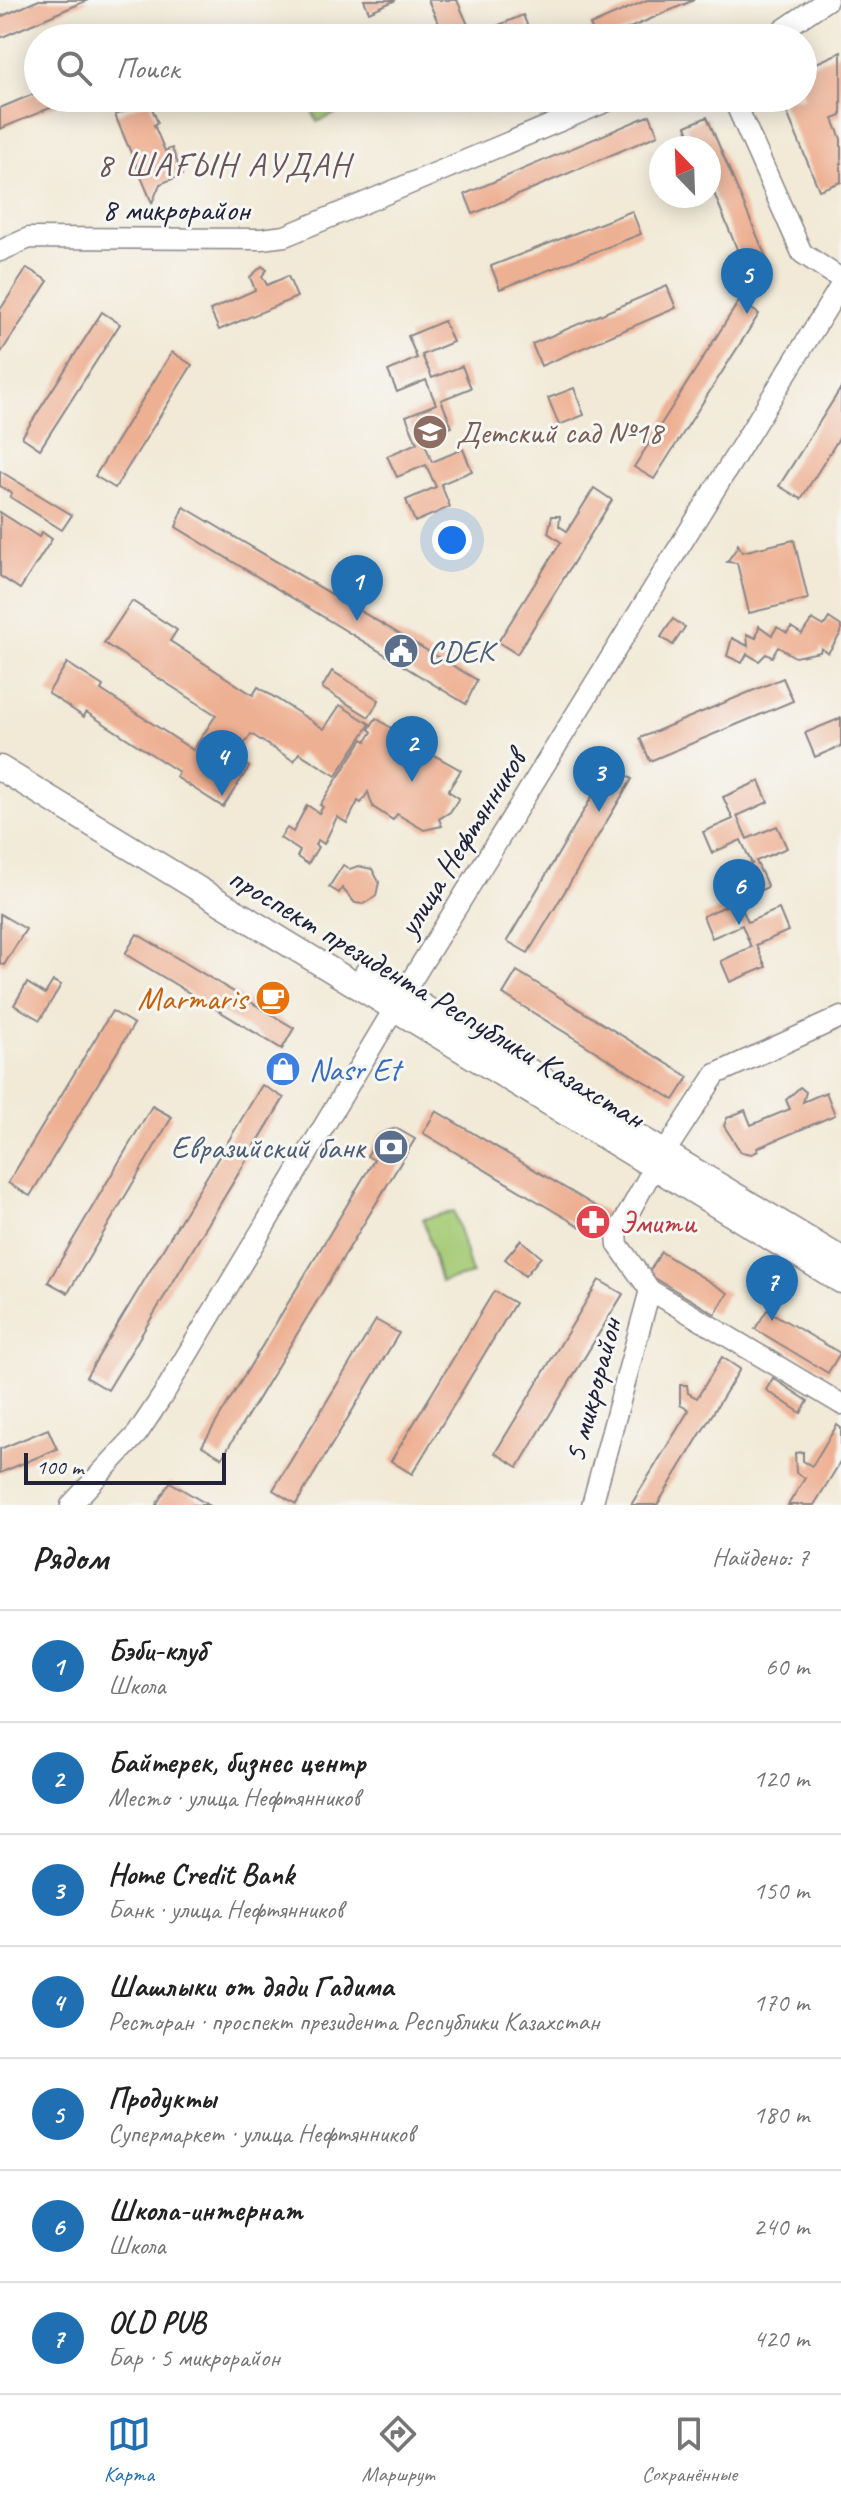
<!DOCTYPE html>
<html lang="ru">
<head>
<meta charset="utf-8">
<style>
	:root { --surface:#fff; --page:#f2f2f2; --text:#222; --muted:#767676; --line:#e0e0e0; --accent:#1f6fb2 }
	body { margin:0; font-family:Caveat,sans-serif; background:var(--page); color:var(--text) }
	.compass { position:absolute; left:649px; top:136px; width:72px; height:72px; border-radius:50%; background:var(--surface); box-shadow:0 4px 20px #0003; rotate:337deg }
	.scale { position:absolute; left:24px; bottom:20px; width:202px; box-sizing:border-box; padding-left:8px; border:4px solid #22223b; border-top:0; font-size:22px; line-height:28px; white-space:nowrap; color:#22223b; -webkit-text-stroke:6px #f6f6f2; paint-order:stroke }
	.you { position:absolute; left:452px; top:540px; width:28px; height:28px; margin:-20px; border:6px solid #fff; border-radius:50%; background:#1a73e8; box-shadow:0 0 0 12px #1a73e833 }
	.badge { display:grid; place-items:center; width:52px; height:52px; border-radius:50%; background:var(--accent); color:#fff; font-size:26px; font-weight:700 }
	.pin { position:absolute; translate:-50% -66px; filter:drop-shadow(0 2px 4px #0008) }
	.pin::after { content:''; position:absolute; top:42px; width:28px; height:24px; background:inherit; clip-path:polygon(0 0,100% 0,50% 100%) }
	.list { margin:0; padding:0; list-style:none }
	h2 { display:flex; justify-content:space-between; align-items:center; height:104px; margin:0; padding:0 32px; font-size:34px }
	h2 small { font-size:26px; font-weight:400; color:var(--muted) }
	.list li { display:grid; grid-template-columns:52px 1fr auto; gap:24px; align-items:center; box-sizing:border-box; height:112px; padding:0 32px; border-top:2px solid var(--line) }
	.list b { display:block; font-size:30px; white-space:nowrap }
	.list p { margin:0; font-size:26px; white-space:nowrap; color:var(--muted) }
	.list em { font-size:26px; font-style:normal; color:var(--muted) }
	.icon { flex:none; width:44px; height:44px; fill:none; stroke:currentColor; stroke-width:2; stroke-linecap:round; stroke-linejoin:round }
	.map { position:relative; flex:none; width:841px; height:1505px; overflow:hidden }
	.search { position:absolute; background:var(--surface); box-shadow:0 4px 20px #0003; left:24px; right:24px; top:24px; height:88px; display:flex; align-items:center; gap:20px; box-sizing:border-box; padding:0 28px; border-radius:44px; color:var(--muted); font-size:30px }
	.sheet { height:888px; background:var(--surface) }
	nav { display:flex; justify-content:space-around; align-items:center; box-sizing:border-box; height:112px; border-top:2px solid var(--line); background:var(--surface); font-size:22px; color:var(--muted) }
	nav a { display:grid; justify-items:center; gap:4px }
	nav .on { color:var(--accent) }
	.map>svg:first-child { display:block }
	.green { fill:#a4cb75; stroke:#637658; stroke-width:2 }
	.building { fill:#eeb093 }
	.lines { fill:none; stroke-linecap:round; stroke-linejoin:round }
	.minor-casing { stroke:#8a8688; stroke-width:23 }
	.major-casing { stroke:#8a8688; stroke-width:27 }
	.minor { stroke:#fff; stroke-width:20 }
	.major { stroke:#fff; stroke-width:24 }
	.labels { text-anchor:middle; stroke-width:6; stroke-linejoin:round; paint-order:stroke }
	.street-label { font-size:32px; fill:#22223b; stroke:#f6f6f2 }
	.education-label { font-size:32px; fill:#785e54; stroke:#f6f6f2; text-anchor:start }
	.service-label { font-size:32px; fill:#4e5e75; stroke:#f6f6f2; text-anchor:start }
	.food-label { font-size:32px; fill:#c56008; stroke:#f6f6f2; text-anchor:end }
	.shop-label { font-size:32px; fill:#366cbe; stroke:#f6f6f2; text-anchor:start }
	.health-label { font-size:32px; fill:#be3a42; stroke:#f6f6f2; text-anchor:start }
	.neighbourhood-label { font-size:34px; letter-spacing:2px; fill:#69545a; stroke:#f6f6f2 }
</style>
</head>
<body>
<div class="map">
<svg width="841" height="1505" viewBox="0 0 841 1505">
	<rect width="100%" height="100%" fill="#f6f6f2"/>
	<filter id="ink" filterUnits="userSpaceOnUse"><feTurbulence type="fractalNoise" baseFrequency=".0125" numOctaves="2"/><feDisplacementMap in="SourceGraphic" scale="16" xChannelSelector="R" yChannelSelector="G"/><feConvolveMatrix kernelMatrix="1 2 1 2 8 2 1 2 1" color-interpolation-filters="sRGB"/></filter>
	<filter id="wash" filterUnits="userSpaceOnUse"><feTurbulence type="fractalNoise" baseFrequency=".006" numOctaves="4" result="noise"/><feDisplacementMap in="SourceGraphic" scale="32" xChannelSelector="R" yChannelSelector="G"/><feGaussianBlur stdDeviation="1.8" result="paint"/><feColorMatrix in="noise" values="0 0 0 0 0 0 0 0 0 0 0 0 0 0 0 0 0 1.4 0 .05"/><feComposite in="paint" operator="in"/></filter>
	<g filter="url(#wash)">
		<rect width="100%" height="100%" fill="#f2e9d6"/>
		<g class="green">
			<path d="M307,98h41l4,9 -35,15z"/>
			<path d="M454,1211l18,63 -31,8 -18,-63z"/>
		</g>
		<g id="blocks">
			<g class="building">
				<path d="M39,0h49l-88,38v-21z"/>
				<path d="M364,0h32l-27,12z"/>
				<path d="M428,0h29l16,36 50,-21 10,23h-88z"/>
				<path d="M647,0h47l-87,38h-11l-6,-13z"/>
				<path d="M841,52v64l-8,3 8,20v43l-22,8 -38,-92h22v-29z"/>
				<path d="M38,92v6h36l-74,31v-21z"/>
				<path d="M149,101l9,22 -4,2 11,26 7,-3 10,27 -22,9 -8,19 -37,-88z"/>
				<path d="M650,115l8,20 -185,79 -8,-20z"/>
				<path d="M707,117l59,140 -22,9 -35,-85v-33h-14l-9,-22z"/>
				<path d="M632,211l9,23 -141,55 -9,-23z"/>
				<path d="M262,266l5,4 -5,6 5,9 21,-9 9,21 -78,33 -9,-20 45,-20 -5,-13z"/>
				<path d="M27,268l21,13 -48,73v-44z"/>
				<path d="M667,286l9,22 -135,58 -9,-22z"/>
				<path d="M739,301l20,13 -105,165 -20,-12z"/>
				<path d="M102,312l18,12 -80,125 -18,-12z"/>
				<path d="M444,321l9,21 -31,13 10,23 30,-12 9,22 -30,12 11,27 -29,12 9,23 31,-13 9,22 -31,13 9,23 -35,15 -9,-22 30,-13 -10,-22 -29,12 -10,-21 30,-13 -11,-27 30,-12 -10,-24 -29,12 -9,-21 29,-13 -9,-22z"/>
				<path d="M172,352l20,13 -77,123 -20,-12z"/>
				<path d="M574,388l10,27 -25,10 -11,-27z"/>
				<path d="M841,388v47l-40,64 -22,-13z"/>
				<path d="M0,471l72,44 -10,15 -52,-33 2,-4 -12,-7z"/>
				<path d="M594,488l18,12 -95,154 -19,-12 63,-100 -13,-9 4,-17h8l-1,10 8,5z"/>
				<path d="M184,507l293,173 -11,24 -290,-177z"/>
				<path d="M0,512l39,25 3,-5 10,7 -32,50 -20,-13z"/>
				<path d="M794,540l14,59 -59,14 -12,-50 -10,-1 9,-13 2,-5 4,8z"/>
				<path d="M132,601l45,29 -7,11 83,54 5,-8 66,42 16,-24 30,19 -34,52 -37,-23 -5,8 -43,-27 -16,24 14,9 -26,40 -47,-30 3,-5 -93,-60 -2,5 -36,-24 19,-30 36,23 -2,4 92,60 23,-35 -112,-72z"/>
				<path d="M829,618l12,8v7l-13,20 -7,-5 -1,4 -25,5 -17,-10 -6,10 -6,-3 -7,7 -12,-7 -5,9 -15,-7 5,-18 16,8 -1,-12 9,4 3,-12 13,9 5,-8 10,6 4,-6 11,7 10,-15 12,7z"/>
				<path d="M673,619l12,8 -12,18 -12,-8z"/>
				<path d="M332,671l47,29 -10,17 -47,-29z"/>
				<path d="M783,678l10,23 -143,60 -10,-23z"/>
				<path d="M376,718l21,14 3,-6 12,7 -11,17 5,3 8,-9 47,26 -13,21 11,7 -9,14 -11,7 3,7 -18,4 -27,-16 -4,6 -20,-13 -5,-15 -7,11 -3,-2 -11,22 -10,-6 -13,27 -6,-4 -3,5 3,2 -10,17 -11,-7 3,-6 -20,-13 7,-10 6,4 14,-27 12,8 4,-6 -3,-2 43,-66 3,2 6,-9 -3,-3z"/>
				<path d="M841,718v28l-26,11 -10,-24z"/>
				<path d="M610,766l22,13 -104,174 -21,-12z"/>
				<path d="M759,781l9,21 -31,14 10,23 30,-13 10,22 -31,13 12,26 -30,13 10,22 31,-13 9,22 -32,14 10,22 -36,15 -9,-21 30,-14 -9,-22 -30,13 -9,-22 30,-13 -12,-26 31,-13 -11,-24 -29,13 -9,-21 30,-13 -10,-22z"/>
				<path d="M343,865l7,4 8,-3 14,3 7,13 -3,14 -13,8 -8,-1 -13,-15 -3,5 -10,-6z"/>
				<path d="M0,914l26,15 -22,36 -4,-2z"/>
				<path d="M137,934l157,94 -12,21 -157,-95z"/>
				<path d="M517,971l172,106 -15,23 -171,-106z"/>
				<path d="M53,981l8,4 -21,35 -26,-15 13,-22 18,11z"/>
				<path d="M273,985l12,8 -11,18 -13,-7z"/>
				<path d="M112,1011l22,13 -104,172 -22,-13z"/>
				<path d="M283,1056l12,8 -11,18 -13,-7z"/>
				<path d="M262,1085l22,13 -176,292 -22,-13z"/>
				<path d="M800,1087l6,5 -3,10 23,-10 9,23 -78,33 1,3 -6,3 -11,-2 -17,-26 3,-8 18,-8 6,15 39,-16 -4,-9z"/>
				<path d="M152,1106l20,11 -104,176 -20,-11z"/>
				<path d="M436,1111l171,102 -13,22 -171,-102z"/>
				<path d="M396,1128l19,11 -193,319 -20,-12 172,-286 -7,-4 14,-23z"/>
				<path d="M521,1240l20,17 -16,19 -20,-17z"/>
				<path d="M661,1252l67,41 -13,21 -67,-40z"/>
				<path d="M599,1280l24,14 -105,173 -23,-14z"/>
				<path d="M494,1291l21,12 -103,171 -21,-13z"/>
				<path d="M767,1310l73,43 -12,20 -73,-44z"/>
				<path d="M376,1320l23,13 -103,171 -23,-14z"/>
				<path d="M722,1357l18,12 -83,136h-26l58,-95 -9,-5v-20h7l1,8 9,5z"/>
				<path d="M773,1378l35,23 -7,12 -35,-23z"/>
				<path d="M837,1425l4,3v33l-27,44h-26l17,-27 -9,-5 -1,-20 8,-1v9l9,5z"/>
				<path d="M48,1429l9,20 -57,24v-24z"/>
				<path d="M170,1482l38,23h-52z"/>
			</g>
		</g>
	</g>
	<g filter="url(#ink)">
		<use href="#blocks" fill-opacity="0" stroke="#8a8688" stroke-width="2"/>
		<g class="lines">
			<defs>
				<g id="minor">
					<path d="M771,38l56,-38"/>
					<path d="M733,98l69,155 39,26"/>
					<path d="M0,251l29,-13 232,1 24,-3 330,-138"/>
					<path d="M665,1152l51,-78 125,-57"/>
					<path d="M654,1167l-37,67 1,11 32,45 191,114"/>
					<path d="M71,1505l66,-71 26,-39 240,-401 438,-709"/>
					<path d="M592,1505l58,-215"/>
				</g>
				<g id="major">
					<path d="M0,768l841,513"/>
					<path d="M367,973l474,286"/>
				</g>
			</defs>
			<use href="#minor" class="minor-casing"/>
			<use href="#major" class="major-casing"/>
			<use href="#minor" class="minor"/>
			<use href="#major" class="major"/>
		</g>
	</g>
	<defs>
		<symbol id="school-disc" viewBox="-11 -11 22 22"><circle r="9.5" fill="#8d6e63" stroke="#f6f6f2"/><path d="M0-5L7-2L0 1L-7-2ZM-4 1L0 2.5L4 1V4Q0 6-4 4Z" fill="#fff"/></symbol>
		<symbol id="civic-disc" viewBox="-11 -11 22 22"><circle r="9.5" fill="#5c6f8a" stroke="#f6f6f2"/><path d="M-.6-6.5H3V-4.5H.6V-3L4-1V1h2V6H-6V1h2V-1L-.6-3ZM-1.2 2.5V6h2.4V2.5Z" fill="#fff"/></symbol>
		<symbol id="cafe-disc" viewBox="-11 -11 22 22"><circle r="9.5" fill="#e8710a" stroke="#f6f6f2"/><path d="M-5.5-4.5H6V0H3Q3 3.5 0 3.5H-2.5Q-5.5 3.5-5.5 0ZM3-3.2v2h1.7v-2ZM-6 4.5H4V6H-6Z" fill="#fff"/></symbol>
		<symbol id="shop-disc" viewBox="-11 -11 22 22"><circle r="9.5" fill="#3f7fe0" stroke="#f6f6f2"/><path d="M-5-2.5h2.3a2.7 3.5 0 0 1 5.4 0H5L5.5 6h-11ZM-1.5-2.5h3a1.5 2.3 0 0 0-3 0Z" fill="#fff"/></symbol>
		<symbol id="bank-disc" viewBox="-11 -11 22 22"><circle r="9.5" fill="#5c6f8a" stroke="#f6f6f2"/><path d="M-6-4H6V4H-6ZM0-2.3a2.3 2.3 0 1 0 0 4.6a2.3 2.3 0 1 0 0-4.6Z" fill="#fff"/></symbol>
		<symbol id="pharmacy-disc" viewBox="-11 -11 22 22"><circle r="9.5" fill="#e0444e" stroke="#f6f6f2"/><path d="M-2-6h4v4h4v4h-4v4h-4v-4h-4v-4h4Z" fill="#fff"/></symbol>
	</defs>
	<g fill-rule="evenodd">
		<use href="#school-disc" x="410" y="412" width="40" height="40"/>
		<use href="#civic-disc" x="381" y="631" width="40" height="40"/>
		<use href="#cafe-disc" x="253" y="978" width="40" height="40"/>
		<use href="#shop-disc" x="263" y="1049" width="40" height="40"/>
		<use href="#bank-disc" x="371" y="1127" width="40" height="40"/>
		<use href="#pharmacy-disc" x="573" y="1202" width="40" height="40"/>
	</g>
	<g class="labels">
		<g class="street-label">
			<text x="176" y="220">8 микрорайон</text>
			<text transform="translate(461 843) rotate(-58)" y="11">улица Нефтянников</text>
			<text transform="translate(437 997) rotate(31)" y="11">проспект президента Республики Казахстан</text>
			<text transform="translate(592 1390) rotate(-75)" y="11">5 микрорайон</text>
		</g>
		<g class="education-label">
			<text x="456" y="443">Детский сад №18</text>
		</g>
		<g class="service-label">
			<text x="427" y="662">CDEK</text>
			<text x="365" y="1158" text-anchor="end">Евразийский банк</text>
		</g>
		<g class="food-label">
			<text x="247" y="1009">Marmaris</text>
		</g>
		<g class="shop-label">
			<text x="309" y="1080">Nasr Et</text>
		</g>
		<g class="health-label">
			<text x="619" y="1233">Эмити</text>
		</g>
		<g class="neighbourhood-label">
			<text x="224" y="176">8 ШАҒЫН АУДАН</text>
		</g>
	</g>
</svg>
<svg class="compass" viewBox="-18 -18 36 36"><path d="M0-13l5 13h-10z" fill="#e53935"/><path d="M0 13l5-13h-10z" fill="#767676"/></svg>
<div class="scale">100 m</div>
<div class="you"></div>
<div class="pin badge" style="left:357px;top:621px">1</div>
<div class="pin badge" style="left:412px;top:782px">2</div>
<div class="pin badge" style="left:599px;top:812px">3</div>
<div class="pin badge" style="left:222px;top:796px">4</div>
<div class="pin badge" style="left:747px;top:314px">5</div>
<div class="pin badge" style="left:739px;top:925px">6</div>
<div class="pin badge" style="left:772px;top:1321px">7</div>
<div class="search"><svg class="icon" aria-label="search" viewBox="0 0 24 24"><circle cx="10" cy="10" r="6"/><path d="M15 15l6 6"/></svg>Поиск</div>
</div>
<section class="sheet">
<h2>Рядом<small>Найдено: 7</small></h2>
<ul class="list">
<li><span class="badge">1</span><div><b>Бэби-клуб</b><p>Школа</p></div><em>60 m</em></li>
<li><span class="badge">2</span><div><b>Байтерек, бизнес центр</b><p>Место · улица Нефтянников</p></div><em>120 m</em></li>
<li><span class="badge">3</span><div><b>Home Credit Bank</b><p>Банк · улица Нефтянников</p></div><em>150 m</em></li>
<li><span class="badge">4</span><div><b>Шашлыки от дяди Гадима</b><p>Ресторан · проспект президента Республики Казахстан</p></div><em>170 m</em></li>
<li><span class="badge">5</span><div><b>Продукты</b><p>Супермаркет · улица Нефтянников</p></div><em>180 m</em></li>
<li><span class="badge">6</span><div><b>Школа-интернат</b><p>Школа</p></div><em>240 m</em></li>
<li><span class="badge">7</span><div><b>OLD PUB</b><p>Бар · 5 микрорайон</p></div><em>420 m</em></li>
</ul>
</section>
<nav>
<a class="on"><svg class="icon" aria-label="map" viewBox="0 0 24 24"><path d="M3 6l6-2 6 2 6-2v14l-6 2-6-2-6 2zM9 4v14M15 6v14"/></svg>Карта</a>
<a><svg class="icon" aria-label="directions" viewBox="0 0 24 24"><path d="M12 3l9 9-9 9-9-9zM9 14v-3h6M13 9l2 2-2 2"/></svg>Маршрут</a>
<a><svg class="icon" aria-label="saved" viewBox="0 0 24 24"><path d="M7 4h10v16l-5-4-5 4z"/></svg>Сохранённые</a>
</nav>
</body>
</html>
